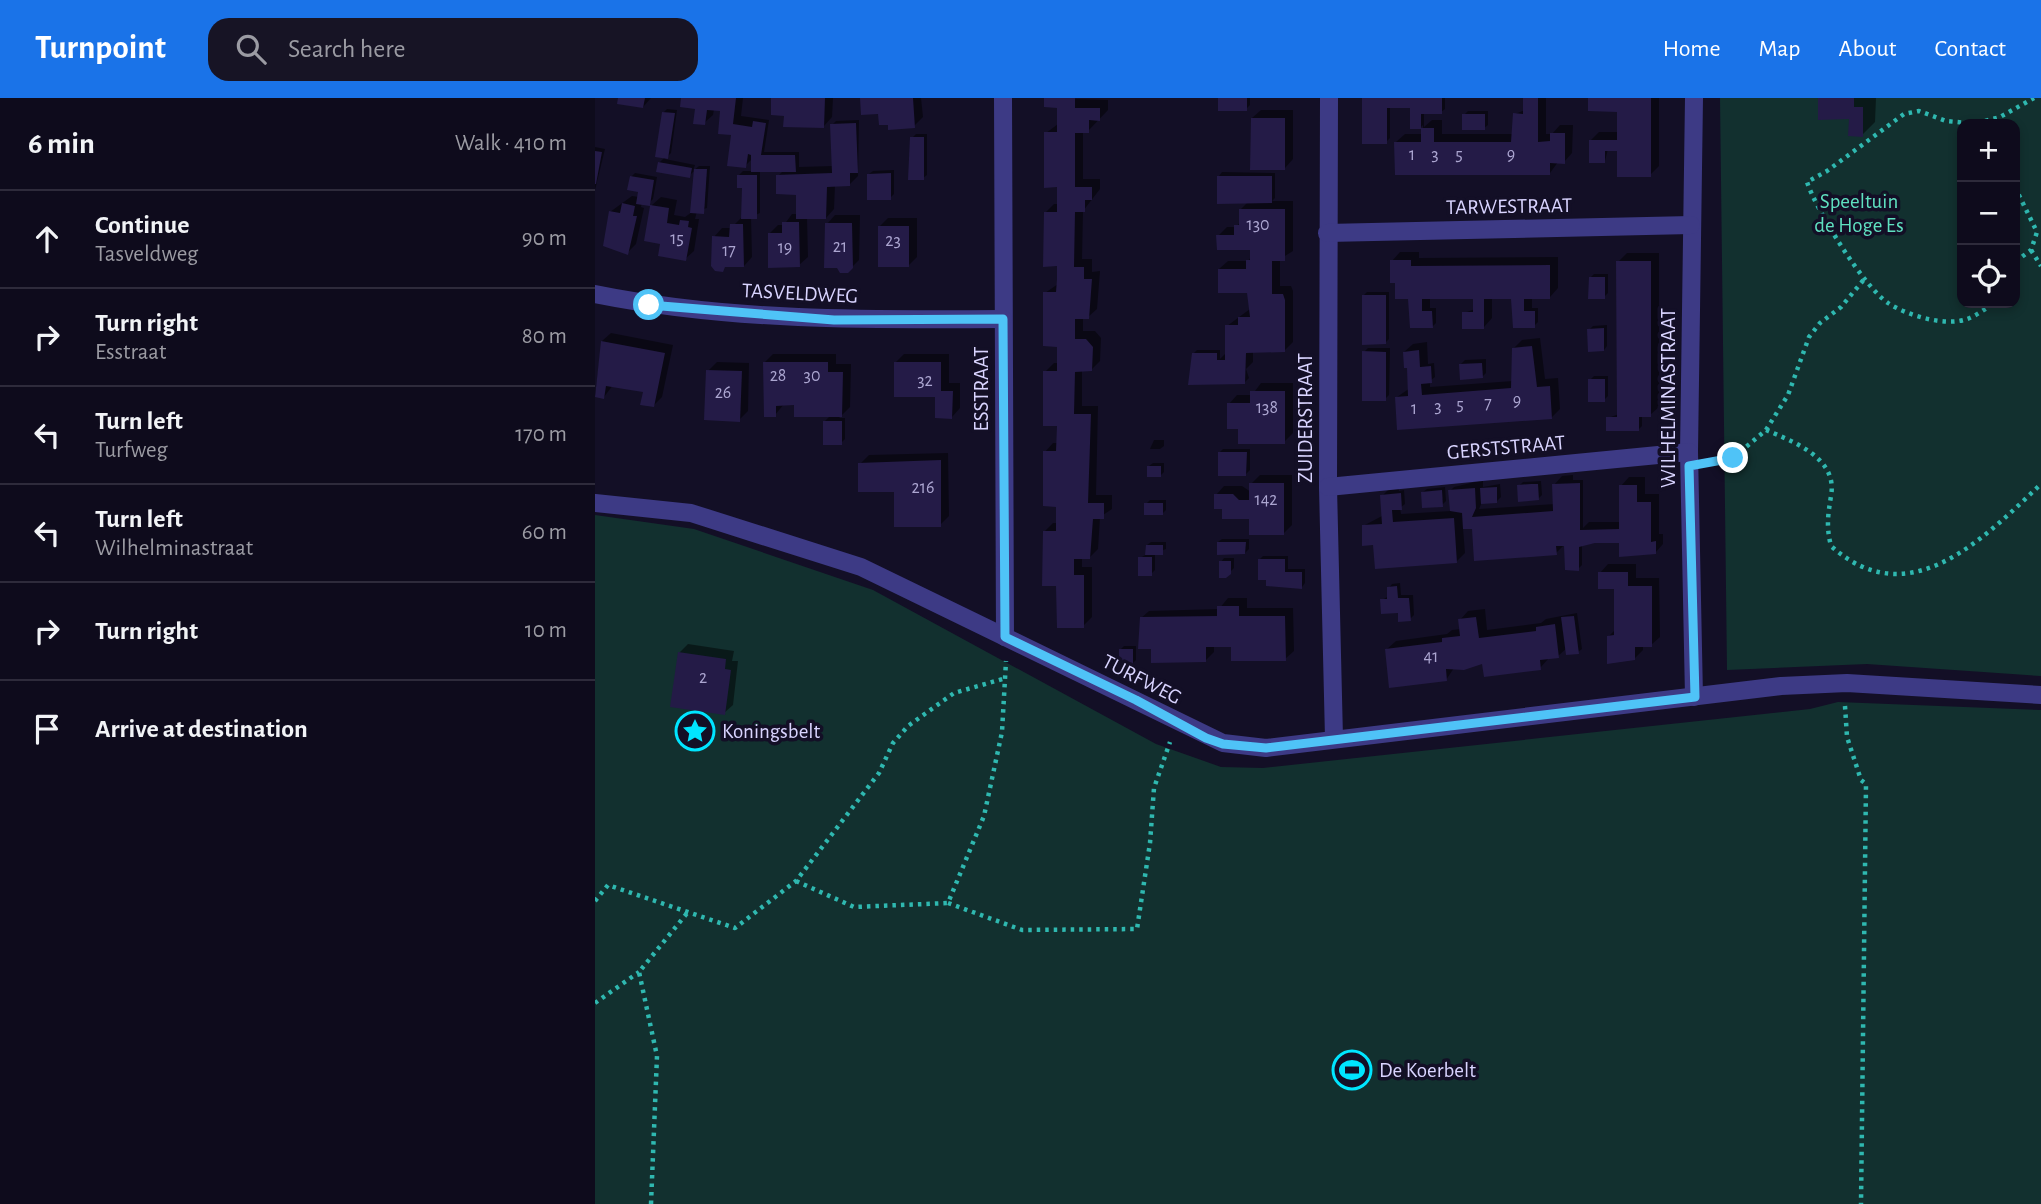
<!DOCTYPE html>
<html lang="en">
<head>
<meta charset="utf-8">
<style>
	:root { --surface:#0e0b1c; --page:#171425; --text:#f1f3f6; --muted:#9b9ba3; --line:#2e2b3b; --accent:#1a73e8 }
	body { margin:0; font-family:"Alegreya Sans",sans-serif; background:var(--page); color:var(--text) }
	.controls { position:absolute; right:21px; top:21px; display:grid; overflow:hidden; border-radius:14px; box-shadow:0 4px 10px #0003 }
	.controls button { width:63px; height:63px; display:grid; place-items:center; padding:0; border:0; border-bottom:2px solid var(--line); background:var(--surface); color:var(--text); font:35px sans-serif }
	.stop { position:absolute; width:21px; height:21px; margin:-16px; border:5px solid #4fc3f7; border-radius:50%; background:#fff }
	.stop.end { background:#4fc3f7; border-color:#fff; box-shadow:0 2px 7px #0008 }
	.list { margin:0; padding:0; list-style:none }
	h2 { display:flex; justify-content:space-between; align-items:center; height:91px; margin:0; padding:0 28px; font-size:30px }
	h2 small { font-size:23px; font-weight:400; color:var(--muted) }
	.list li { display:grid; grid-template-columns:46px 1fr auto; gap:21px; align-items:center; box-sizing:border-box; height:98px; padding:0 28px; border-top:2px solid var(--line) }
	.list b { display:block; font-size:26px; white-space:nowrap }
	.list p { margin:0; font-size:23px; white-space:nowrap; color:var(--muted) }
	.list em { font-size:23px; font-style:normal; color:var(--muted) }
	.icon { flex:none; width:38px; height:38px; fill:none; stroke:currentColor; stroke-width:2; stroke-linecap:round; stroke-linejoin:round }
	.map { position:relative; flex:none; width:1446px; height:1106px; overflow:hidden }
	header { display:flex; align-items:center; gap:42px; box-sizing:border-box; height:98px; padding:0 35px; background:var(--accent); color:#fff }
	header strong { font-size:33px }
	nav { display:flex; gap:38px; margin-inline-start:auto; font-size:24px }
	.search { width:490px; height:63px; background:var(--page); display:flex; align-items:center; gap:18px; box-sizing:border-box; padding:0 24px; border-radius:21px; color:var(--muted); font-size:26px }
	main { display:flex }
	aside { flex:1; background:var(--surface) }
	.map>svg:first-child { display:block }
	.green { fill:#12302f; fill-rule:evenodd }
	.shadow { fill:#0007 }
	.building { fill:#241b47 }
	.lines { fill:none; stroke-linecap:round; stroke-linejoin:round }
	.path { stroke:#2fb8b0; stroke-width:4.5; stroke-dasharray:3.5 5; stroke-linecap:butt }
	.street { stroke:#3d3a85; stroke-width:18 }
	.route { stroke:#4fc3f7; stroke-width:9 }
	.labels { text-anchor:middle; stroke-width:7; stroke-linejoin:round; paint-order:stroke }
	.number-label { font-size:18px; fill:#aca6d1 }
	.park-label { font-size:21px; fill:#5fe0c0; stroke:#130f26 }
	.street-label { font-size:21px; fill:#d9d4ff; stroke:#130f26 }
	.poi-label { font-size:21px; fill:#d9d4ff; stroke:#130f26; text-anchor:start }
</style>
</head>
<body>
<header>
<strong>Turnpoint</strong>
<div class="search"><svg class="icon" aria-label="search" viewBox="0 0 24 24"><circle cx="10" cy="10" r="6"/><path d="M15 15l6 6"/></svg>Search here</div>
<nav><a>Home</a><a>Map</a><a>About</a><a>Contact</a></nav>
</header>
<main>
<aside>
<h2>6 min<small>Walk · 410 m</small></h2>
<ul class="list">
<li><svg class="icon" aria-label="ahead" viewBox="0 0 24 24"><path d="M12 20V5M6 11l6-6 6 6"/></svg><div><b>Continue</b><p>Tasveldweg</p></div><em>90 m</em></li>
<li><svg class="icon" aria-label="right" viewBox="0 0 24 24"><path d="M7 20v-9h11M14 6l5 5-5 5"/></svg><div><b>Turn right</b><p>Esstraat</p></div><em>80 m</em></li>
<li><svg class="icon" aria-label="left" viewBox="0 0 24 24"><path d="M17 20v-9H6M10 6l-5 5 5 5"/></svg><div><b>Turn left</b><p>Turfweg</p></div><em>170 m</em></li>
<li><svg class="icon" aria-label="left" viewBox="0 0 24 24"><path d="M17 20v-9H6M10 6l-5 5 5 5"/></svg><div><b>Turn left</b><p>Wilhelminastraat</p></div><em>60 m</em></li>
<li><svg class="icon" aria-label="right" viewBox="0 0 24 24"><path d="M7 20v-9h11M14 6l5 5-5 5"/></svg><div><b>Turn right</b></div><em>10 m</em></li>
<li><svg class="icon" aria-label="arrive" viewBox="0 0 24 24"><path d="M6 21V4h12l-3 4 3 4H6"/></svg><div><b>Arrive at destination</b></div></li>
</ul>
</aside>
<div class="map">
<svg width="1446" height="1106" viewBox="0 0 1446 1106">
	<rect width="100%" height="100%" fill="#130f26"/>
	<g class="green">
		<path d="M1125,0h321v578l-174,-12 -140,6zM1367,26h53v179h-53z"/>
		<path d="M0,417l99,14 179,61 283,154 65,23 42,1 547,-59 28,-7 203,8v494h-1446z"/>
	</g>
	<g class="shadow">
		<path d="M25,0h31l-8,9z"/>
		<path d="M88,0h60l-2,18 28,4 -5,32h35v15l34,-1 -1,-41 4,-4 23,-1 -1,56 -8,8 -15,1 -1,24 -8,9h-19l1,39 -9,8 -30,-31 9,-9h6l8,-11h6v-21l-20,-17 6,-6h-24v43l-9,4 1,40 -8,9 -30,-29 8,-9h9l12,-12v-29l-4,-12 4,-4h10l-1,-12 -7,7 -23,-56 -8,-1 -1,6 -9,8 -7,-16z"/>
		<path d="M178,0h60l-1,19 -8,9 -38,-12z"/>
		<path d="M267,0h59l2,19 -9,9 -24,-3z"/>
		<path d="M451,0l62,2v10l-20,21h-5v48h17v10l-17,22 -1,48h10v13l8,-1 -3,38 -9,8h-5v14h12l6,7 -1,23 -9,9h-9v36h16l-2,89h16v14l-12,8 -2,32 -9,9h-7v9h10v50l-9,9 -25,-41 -14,-53 9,-9h5v-18l-13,-53 8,-9h5v-18l-13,-53 9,-9h5v-18l-14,-52 13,-9v-20l-13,-51 9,-9h5v-18l-13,-53 12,-9 1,-18z"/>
		<path d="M625,0h30v7l-4,4z"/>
		<path d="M769,0h81v11l-4,3h-17v15l8,-7h10v14h71l2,-20 10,-4v-12h21v36h6l8,-9h13l-1,28 -8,9h-6l-8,11 -154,-31 9,-8h18v-9l-3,3 -8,-22h-22v32l-4,4z"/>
		<path d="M995,0h69v68l-9,9 -31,-26h-11l-3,12 -15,-20 9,-9h20v-22z"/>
		<path d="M1225,0h56l-1,24 -13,13 -12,-18z"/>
		<path d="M72,11l10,1 -6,43 -6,6 30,6 -2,6 6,-5h11l-3,42 -10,3 -2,8h4l-5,32 -9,8 -23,-16 -10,-38 9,-8 16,3 -3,15 11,2 7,-5 3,-42 -6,6 -30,-13 6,-6 -2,-44z"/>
		<path d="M666,12h32v49l-8,9 -33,-50z"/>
		<path d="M873,13h20v14l-4,3 -20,-13z"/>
		<path d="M321,36h11v41l-4,3 -11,-40z"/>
		<path d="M0,49l10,2 -10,41z"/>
		<path d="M299,72v24l-4,4 -21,-24 4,-3z"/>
		<path d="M627,74l53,1v25l-3,3h21v50l-13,8v27h11l2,5v51l-9,9h-31v11l-7,7 3,9 -4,4 -52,-28 4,-4h23v9l7,-7v-26l23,-17 -2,-18 -29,-22 9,-8h20l3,-4 1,-9 -34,-12 9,-9h9l5,-6v-12l7,-7 -29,-26z"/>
		<path d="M40,75l22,4 -4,22 -4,4 -7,-1 -1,5 3,1 -8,36 -9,9 -17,-41 22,-16 7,1 1,-6 -9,-14z"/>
		<path d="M240,117h25l-1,45 -9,9 -23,-45z"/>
		<path d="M293,120h29v39l-9,9 -29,-39z"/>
		<path d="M805,154h19v6l139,-1v31l-8,9h-18v11h6v14l-4,4 -21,-29h-21v21l-8,9 -20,-14 11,-4v-12h-45v11h6v15l-4,4 -35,-45 -5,-21z"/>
		<path d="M1032,155h32v154l-9,8h-8v11l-4,4 -30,-12 11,-4 -1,-152z"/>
		<path d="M999,176h14v19l-4,4 -14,-19z"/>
		<path d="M772,194h22v47l-4,4 -22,-47z"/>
		<path d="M1012,227v21l-3,4 -15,-20 4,-4z"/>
		<path d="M16,235l62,12 -11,52 -9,9 -8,-15 -32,-6 -9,12 -9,-2 7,-54z"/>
		<path d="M945,240l5,41 13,-1 2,31 -9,9 -154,-21 13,-9 -1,-22 -5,-14 9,-8 14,-2 1,22 6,-1 1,14 -5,4v6l83,-6 1,-33 8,-8z"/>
		<path d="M773,250h22l-1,47 -4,4 -21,-47z"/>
		<path d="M178,256h63v10h15l-1,43 -11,11h6v21l-4,4 -16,-22 6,-6 -36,-11h-11l-9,11 -11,-52z"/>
		<path d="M309,256h45v29h11v25l-8,9 -15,-22 -41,-33z"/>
		<path d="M891,261v14l-4,4 -21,-13 4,-4z"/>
		<path d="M122,264l32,1 -1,48 -9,9 -31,-49z"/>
		<path d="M999,278h14v20l-4,4 -14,-20z"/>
		<path d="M666,285h32v50l-9,9 -44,-15 -11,-23 8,-9h15z"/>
		<path d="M559,342h10v6l-4,3h-10z"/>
		<path d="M628,351h27v21l-4,4 -27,-21z"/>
		<path d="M353,355l1,63 -9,9 -80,-61 9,-9z"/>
		<path d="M558,365h11v9l-4,4 -11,-10z"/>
		<path d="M665,377h32v50l-8,8 -60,-26 -8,-12 8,-9h18l9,6v-8z"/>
		<path d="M978,377v5h10v48l6,-6h32v-36l8,-9h16v17h14v40h4v10l-8,9 -34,-12 -39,3v21l-4,4 -12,-26 -10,10 -83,-26 -10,1 2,25 -8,8 -83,-20 -11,-15 19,-10v-20l9,-9 7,-1 1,5 5,-1 1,14 -5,4 1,6 50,-3 -1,-20 4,-4 29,-7v7l17,-3 1,13 -4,4 -15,1 -3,7 76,-5 -1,-19 8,-9z"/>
		<path d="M946,383l1,14 -4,4 -19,-13 4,-4z"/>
		<path d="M850,389l1,14 -4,4 -19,-13 4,-3z"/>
		<path d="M555,402h16v10l-4,4 -16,-10z"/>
		<path d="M627,441h27v10l-4,4 -27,-11z"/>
		<path d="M556,444h15v7l-11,4v17l-4,4 -11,-16 7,-4v-9z"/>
		<path d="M668,458h25v13h17v14l-3,4 -43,-27z"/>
		<path d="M629,460h10v10l-4,4 -9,-10z"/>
		<path d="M1013,466h28v14h23l1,59 -9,8h-8v5l-9,9 -25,-23 6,-6v-43l-15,-14z"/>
		<path d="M805,485l1,12h12l1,20 -4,4 -28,-19 7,-4v-8l3,-4z"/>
		<path d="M633,500h19v10h46l1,43 -9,8 -52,-14h-19v7l-8,8 -53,-13 -13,-28 9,-8 70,-2z"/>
		<path d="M890,511l2,21 54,-7 5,-4 31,-6 5,36 -4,3 -11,-4 -9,8 -9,2 -9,10 -56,-6 -30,6 -8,12 -59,-31 9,-8 51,-7 5,-4 9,-1 -1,-9 8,-9z"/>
		<path d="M93,546l46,7 -2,10h6l-5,44 -9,8 -45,-60z"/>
		<path d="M529,548h12v14l-4,4 -12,-14z"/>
	</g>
	<g class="building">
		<path d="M23,0h27l-2,10 -26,-4z"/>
		<path d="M86,0h55l-3,26 19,3 1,-6 13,2 -5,32h34l1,17h-45v-17l-3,-1 -2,14 -19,-2 4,-31 -13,-1 2,-23 -13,-1 -2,15 -12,-1 2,-15 -15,-2z"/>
		<path d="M176,0h54l-1,30 -41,-1 1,-11 -13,-1z"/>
		<path d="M265,0h53l2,30 -27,2v-5h-9l-1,-11 -17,1z"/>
		<path d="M449,0h31v10h25v13l-11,-1v13h-14v54h17v13h-7v12h-10l-1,55h10v12h8l-3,40h-14v20h11l7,8 -1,24 -17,1 -1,42h17l-3,89h16v16h-11l-3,40h-16v16h10v53h-27l-1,-42h-14l1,-55h13v-24l-13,-1v-55h13l1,-25h-14v-55h14v-24l-14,-1v-54h13l1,-13v-13l-14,1 1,-55h13v-25l-13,1v-56h13v-24l-13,-1z"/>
		<rect x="623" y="0" width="29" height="13"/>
		<path d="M767,0h80v16h-21v15h-11v-21h-23v36h-25z"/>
		<path d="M928,0h15v44l12,-1v-8h15v31l-15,-1v12h-155l-1,-33h27v-14h13v14h77l2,-29 10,1z"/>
		<path d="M993,0h63v79h-34v-26h-12v12h-16v-23h28v-28l-29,-1z"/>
		<path d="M1223,0h36v9h9v30l-15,-1 1,-17 -31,1z"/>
		<path d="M67,14l13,1 -7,46 -13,-2z"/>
		<rect x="867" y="16" width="23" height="16"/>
		<path d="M656,20h34v52h-35z"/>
		<path d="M261,25l2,50h-8v13l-23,1 -1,32h-30v-24l-20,-1v-19l56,-2 -2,-49z"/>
		<path d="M315,39h14v43h-16z"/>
		<path d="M0,53l7,1 -6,32h-1z"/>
		<path d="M63,64l34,6 -2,10 -34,-6z"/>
		<path d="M99,71h13l-3,45 -14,-1z"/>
		<path d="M296,75v27h-24v-26z"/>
		<path d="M142,77h20v44h-16l1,-31h-5z"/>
		<path d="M35,78l24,4 -4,25 19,3 -2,15 12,2 1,-5 9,1 -1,6 4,1 -6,33 -28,-5 2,-12 -16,-3 6,-35 -14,-2 2,-12 -11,-2z"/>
		<path d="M622,78h55v27l-55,1z"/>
		<path d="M27,105l13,3 -2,10h4l-9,39 -25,-9 6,-35 11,2z"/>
		<path d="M644,111h46v52h-13v33h11l2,6v52l-39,1 -1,31 -57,1 4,-32h25v7h8v-35h13v-8h12l-3,-24h-29v-24h28v-9h4v-10h-33l-1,-15h18v-10h5z"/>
		<path d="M187,124h17l1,45 -32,1v-35h14z"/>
		<path d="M230,125h27l1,45 -5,5h-8l-3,-5h-13z"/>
		<path d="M135,126h13l1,43h-19l-2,5 -8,-1 -4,-5 1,-30 17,1z"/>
		<rect x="283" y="128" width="31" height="41"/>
		<path d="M795,162h21v6l139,-1v34h-26v12h11v17h-22l-2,-29h-27v30h-22v-17h11v-13h-51v12h10l1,17h-23l-2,-29h-13v-16h-5z"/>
		<path d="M1021,163h35v156h-12v14h-33v-14h11z"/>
		<path d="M994,179h16v22h-17z"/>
		<path d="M767,197h24v49l-24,1z"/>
		<path d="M1009,230v23l-16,1 -1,-23z"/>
		<path d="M6,243l64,12 -11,54 -14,-2 3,-13 -19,-3 -18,-3 -2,13 -9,-2z"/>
		<path d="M937,248l5,41 13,-1 2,33 -155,11 -2,-33 13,-1 -1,-28h-3l-1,-16 16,-2 1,17 11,-1 1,17 -11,1 1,11 89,-7 1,-40z"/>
		<path d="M767,253l24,1v49h-24z"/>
		<path d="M168,264h65v10h15l-1,45h-48v-12l-18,1v11h-12z"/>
		<path d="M299,264h47v29h12l-1,28 -17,-1v-21h-41z"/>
		<path d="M887,265l1,15 -23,2 -1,-16z"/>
		<path d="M111,272l36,1 -2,51 -36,-2z"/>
		<rect x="993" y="281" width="17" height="23"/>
		<path d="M655,293h35v53h-47v-15h-11v-26h23z"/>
		<rect x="228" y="323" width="19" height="24"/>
		<path d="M623,354h29l-1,24h-28z"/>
		<path d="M346,362v67h-47v-35h-36v-29z"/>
		<rect x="552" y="368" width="14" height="11"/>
		<path d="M654,385h35v52h-35v-16h-27v-10h-8v-15h19l6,6h10z"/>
		<path d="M985,385v47l39,-1v-44h18v17h14v40l5,-1v13l-37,3v-14h-24l-16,4v24l-14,-1 -1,-24h-8l1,9 -83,6 -2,-32h-9l-1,-16 -12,-2 -2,-21 27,-2 1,20 -4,9 81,-6 -1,-27z"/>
		<path d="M936,386h7l1,16 -21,2 -1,-17z"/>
		<path d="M902,389v16l-16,1 -1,-16z"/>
		<path d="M847,392l1,17 -21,1 -1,-16z"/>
		<path d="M806,395l1,17h-10l1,12 61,-4 3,45 -82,6 -2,-24 -11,1v-21l20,-1 -2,-29z"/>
		<rect x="549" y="405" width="19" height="12"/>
		<path d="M622,444h29l-1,12 -28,1z"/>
		<path d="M551,447h17v10h-18z"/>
		<rect x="543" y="459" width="14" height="19"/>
		<path d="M663,461h27v13h17v17l-36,-3v-6h-8z"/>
		<path d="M624,463h12v13l-5,4h-7z"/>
		<path d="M1003,474h30v14h24v61h-17v13l-28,4v-28l7,-1v-46h-16z"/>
		<path d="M802,488l1,12h11l2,23 -13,1v-9l-17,1 -1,-15h7v-12z"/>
		<path d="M622,508h22v10h46l1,45h-55v-14h-25v15l-55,1v-14h-13l2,-32 77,-1z"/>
		<path d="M979,518l5,38 -13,1 -5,-38z"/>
		<path d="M881,519l3,21 57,-7v-4l19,-3 4,34 -19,2 1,10 -57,7 -2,-13 -18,6 -18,-1 1,12 -58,7 -4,-39 57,-7v-4l18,-2 -2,-17z"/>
		<rect x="524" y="551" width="14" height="17"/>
		<path d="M83,554l48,7 -1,10 6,1 -6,45 -55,-8z"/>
	</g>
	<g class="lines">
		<g class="path">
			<path d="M1382,25l23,-6 34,-19"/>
			<path d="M1383,26l-32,-3 -27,-10 -15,3 -77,57 -20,11c9,28 57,105 81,121 18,12 57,24 79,16 9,-3 19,-11 28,-16"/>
			<path d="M1420,89l22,45 -6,18 -16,12"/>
			<path d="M1436,152l10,16"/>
			<path d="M1171,332c28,12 72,28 65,66 -3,19 -5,30 0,50 78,70 152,-7 210,-62"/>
			<path d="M1114,366l24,-6 33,-28 22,-35 21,-58 11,-14 21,-16 25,-30"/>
			<path d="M1250,608l2,31 14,43 5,4 -5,420"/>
			<path d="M201,783l58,26 94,-4 36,-87 18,-84 4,-71"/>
			<path d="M0,803l13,-16 127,43 61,-47 83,-108 14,-30 15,-17 46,-33 52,-15"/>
			<path d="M353,805l74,27 115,-1 13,-86 4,-55 16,-46"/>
			<path d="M0,905l44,-31"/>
			<path d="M56,1106l6,-148 -18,-84 49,-60"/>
		</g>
		<g class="street">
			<path d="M408,0l2,539"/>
			<path d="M734,0l-1,389 6,251"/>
			<path d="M1099,0l-5,354 5,245"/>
			<path d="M732,135l364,-8"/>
			<path d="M0,196c134,27 272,26 408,25"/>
			<path d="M733,389l361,-35"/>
			<path d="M0,405l96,10 170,54 362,176 43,5 515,-62 66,-3 194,12"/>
		</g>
	</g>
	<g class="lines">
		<path class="route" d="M54,207l185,15 169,-1 2,318 131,63 70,38 17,6 43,4 429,-51 -6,-231 44,-8"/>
	</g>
	<defs>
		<symbol id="sight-ring" viewBox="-11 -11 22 22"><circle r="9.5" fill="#130f26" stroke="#00e5ff" stroke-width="1.5"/><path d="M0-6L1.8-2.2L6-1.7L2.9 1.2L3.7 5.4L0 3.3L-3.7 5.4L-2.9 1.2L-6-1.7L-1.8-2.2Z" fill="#00e5ff"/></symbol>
		<symbol id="stadium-ring" viewBox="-11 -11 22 22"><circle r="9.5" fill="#130f26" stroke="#00e5ff" stroke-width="1.5"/><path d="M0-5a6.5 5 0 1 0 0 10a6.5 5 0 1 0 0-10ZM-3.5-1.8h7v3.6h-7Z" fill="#00e5ff"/></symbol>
	</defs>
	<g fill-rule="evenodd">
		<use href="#sight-ring" x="78" y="611" width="44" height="44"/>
		<use href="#stadium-ring" x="735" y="950" width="44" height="44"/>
	</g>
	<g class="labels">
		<g class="number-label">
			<text x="817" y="62">1</text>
			<text x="840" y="62">3</text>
			<text x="864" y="62">5</text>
			<text x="916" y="62">9</text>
			<text x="663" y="132">130</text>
			<text x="82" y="146">15</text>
			<text x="298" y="148">23</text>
			<text x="245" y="154">21</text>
			<text x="190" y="155">19</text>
			<text x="134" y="158">17</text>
			<text x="183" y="283">28</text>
			<text x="217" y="283">30</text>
			<text x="330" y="288">32</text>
			<text x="128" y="300">26</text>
			<text x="922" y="308">9</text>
			<text x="893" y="311">7</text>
			<text x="865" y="312">5</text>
			<text x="843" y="314">3</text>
			<text x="672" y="315">138</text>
			<text x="819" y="316">1</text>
			<text x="328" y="395">216</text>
			<text x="671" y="407">142</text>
			<text x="836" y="564">41</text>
			<text x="108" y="585">2</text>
		</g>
		<g class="park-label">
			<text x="1264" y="110">Speeltuin<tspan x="1264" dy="24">de Hoge Es</tspan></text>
		</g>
		<g class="street-label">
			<text transform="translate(914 108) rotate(-1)" y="7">TARWESTRAAT</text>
			<text transform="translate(205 195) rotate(3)" y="7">TASVELDWEG</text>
			<text transform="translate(386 291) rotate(-90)" y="7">ESSTRAAT</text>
			<text transform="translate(1073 300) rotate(-90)" y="7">WILHELMINASTRAAT</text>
			<text transform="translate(710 320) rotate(-90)" y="7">ZUIDERSTRAAT</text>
			<text transform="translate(911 349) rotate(-5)" y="7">GERSTSTRAAT</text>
			<text transform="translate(547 581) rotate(27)" y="7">TURFWEG</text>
		</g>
		<g class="poi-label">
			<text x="127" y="640">Koningsbelt</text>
			<text x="784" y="979">De Koerbelt</text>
		</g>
	</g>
</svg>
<div class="controls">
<button>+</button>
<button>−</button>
<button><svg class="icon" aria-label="locate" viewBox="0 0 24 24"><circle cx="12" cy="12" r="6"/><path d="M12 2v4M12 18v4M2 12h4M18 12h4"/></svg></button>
</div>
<div class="stop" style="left:54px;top:207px"></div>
<div class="stop end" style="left:1138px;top:360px"></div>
</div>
</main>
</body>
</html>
